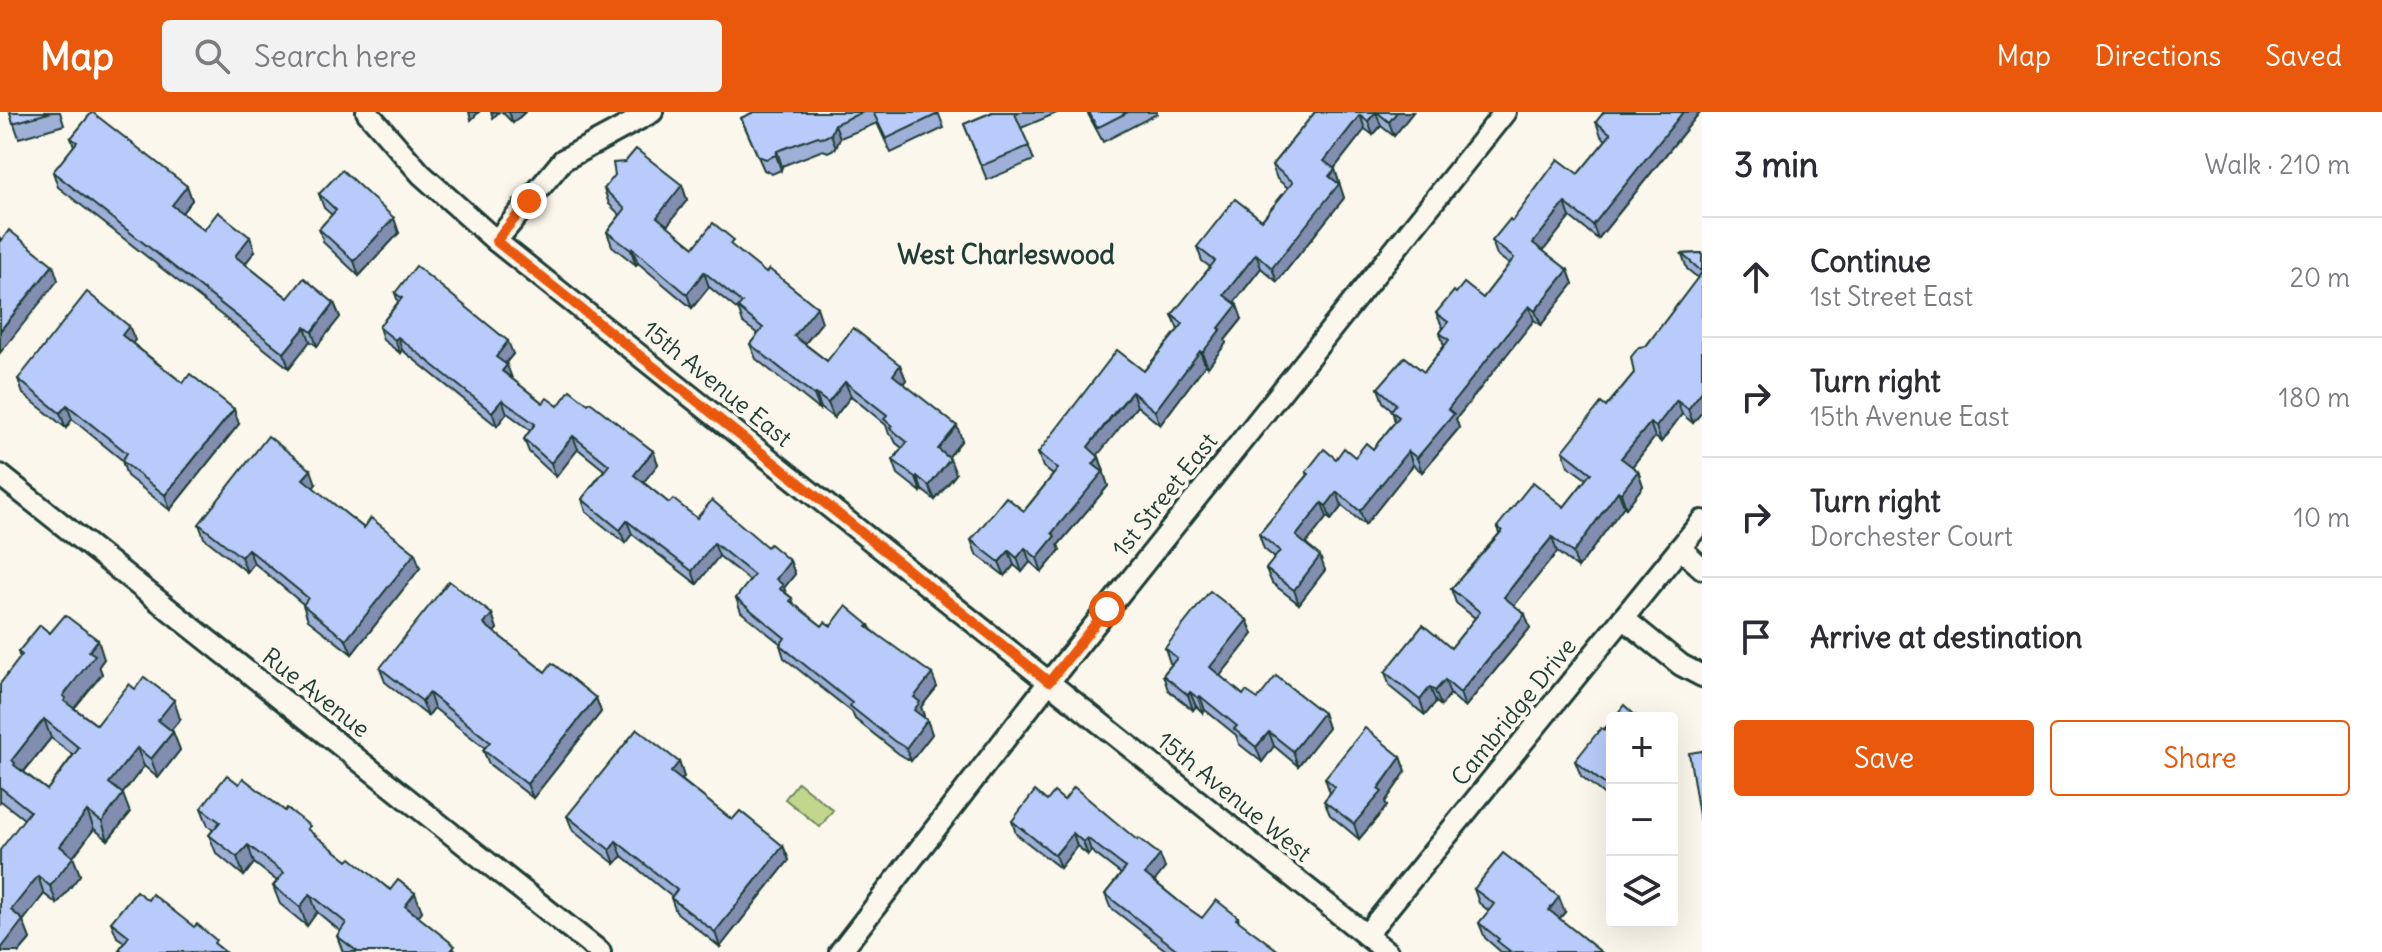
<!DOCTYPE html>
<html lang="en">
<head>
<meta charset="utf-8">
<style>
	:root { --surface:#fff; --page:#f2f2f3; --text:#2b2b33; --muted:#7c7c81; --line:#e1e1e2; --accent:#ea580c }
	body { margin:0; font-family:Delius,sans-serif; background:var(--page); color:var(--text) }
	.controls { position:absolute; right:24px; bottom:24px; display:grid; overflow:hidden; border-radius:8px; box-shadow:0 8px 32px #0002 }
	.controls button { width:72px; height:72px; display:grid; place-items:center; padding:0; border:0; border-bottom:2px solid var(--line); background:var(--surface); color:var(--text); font:40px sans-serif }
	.stop { position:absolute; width:24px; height:24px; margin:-18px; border:6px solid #ea580c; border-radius:50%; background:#fff }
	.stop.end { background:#ea580c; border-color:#fff; box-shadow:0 2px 8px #0008 }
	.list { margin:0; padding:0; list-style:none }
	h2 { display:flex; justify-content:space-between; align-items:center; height:104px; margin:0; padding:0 32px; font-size:34px }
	h2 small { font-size:26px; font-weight:400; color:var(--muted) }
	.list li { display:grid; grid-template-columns:52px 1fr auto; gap:24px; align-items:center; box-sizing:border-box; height:120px; padding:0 32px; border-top:2px solid var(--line) }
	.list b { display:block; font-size:30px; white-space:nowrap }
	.list p { margin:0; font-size:26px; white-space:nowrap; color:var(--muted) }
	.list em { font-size:26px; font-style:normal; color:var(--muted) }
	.actions { display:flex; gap:16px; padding:24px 32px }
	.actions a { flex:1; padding:18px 0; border:2px solid var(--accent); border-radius:8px; text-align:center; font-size:28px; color:var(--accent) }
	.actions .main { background:var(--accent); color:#fff }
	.icon { flex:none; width:44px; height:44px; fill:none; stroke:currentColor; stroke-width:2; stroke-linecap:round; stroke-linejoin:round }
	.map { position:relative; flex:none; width:1702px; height:840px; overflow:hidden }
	header { display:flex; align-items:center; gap:48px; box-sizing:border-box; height:112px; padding:0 40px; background:var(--accent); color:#fff }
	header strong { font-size:38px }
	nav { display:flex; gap:44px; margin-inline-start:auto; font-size:28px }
	.search { width:560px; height:72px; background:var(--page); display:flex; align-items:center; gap:20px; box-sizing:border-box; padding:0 28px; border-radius:8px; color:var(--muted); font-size:30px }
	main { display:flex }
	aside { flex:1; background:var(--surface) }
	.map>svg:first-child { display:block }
	.green { fill:#c2d78c; stroke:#708a60; stroke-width:2 }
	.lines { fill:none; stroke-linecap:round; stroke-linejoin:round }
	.minor-casing { stroke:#1f3d34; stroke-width:26 }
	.minor { stroke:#fbf7ec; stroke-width:20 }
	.wall { fill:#9eafd8; stroke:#1f3d34; stroke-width:2; fill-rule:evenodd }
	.shaded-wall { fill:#818eb0; stroke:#1f3d34; stroke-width:2 }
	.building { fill:#b8cbfb; stroke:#1f3d34; stroke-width:2; fill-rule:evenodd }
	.route { stroke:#ea580c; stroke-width:10 }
	.labels { text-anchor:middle; stroke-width:8; stroke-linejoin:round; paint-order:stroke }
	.street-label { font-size:24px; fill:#1f3d34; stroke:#fbf7ec }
	.neighbourhood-label { font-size:26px; font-weight:bold; fill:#1f3d34; stroke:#fbf7ec }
</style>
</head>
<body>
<header>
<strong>Map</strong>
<div class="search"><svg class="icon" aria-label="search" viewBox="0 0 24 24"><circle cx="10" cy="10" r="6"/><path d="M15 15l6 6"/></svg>Search here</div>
<nav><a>Map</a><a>Directions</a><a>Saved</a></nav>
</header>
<main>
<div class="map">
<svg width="1702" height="840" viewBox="0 0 1702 840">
	<rect width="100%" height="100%" fill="#fbf7ec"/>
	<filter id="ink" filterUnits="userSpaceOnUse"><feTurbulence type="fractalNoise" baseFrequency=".0125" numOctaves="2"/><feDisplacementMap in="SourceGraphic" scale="16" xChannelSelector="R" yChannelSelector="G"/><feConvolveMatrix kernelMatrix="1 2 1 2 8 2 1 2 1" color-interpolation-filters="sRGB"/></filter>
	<g filter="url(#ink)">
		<path class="green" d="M798,670l35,28 -13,17 -35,-28z"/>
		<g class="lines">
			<defs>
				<g id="minor">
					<path d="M367,0l54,62 75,67 891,711"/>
					<path d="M496,129l67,-81 89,-48"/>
					<path d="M0,363l600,477"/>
					<path d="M1680,436l22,20"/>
					<path d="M1623,506l58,47 21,11"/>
					<path d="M1366,823l336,-414"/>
					<path d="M840,840l209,-270 456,-570"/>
				</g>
			</defs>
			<use href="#minor" class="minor-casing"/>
			<use href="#minor" class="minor"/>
		</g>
		<g class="wall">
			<path d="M10,0h50l4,13 -45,13z"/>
			<path d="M502,0h23l-12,11z"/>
			<path d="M754,0h184l6,16 -53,25 -14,-30 -37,15 -4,10 -8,4 -5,-2 -41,16 -1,4 -9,4 -8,-4 -23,-52z"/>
			<path d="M992,0h67l-38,16 13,32 -47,20 -23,-56z"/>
			<path d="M1087,0h70v2l-54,28z"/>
			<path d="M1315,0h98l-19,24 -13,-10 -8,9 -8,-6 -31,40 10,29 -67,84 -16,-14 -27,35 8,16 -17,21 1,3 -18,24 -3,-2 -45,60 -23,-19 -18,21 -22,28 2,2 5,14 -1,1 5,14 -50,59 2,5 -18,22 -12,-10 -8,10 -8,-7 -9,11 -29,-22 -5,-14 53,-29 29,-36 -10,-8 -5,-14 106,-82 34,-41 -6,-15 38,-48 -8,-6 -5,-14 65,-27 26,-32 -11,-9 -5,-14z"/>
			<path d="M1604,0h96l-102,127 -28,-22 -27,34 25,19 5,14 -32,41 -7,-5 -78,99 3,9 -37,44 -9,-7 -48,60 -23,-19 -11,14 -4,-3 -21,27 19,26 -26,34 -27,-21 -6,-14 9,-11 -11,-9 -5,-15 49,-59 -2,-3 30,-13 19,-2 18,-8 22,-27 -3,-12 -9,-8 -5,-14 46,-16 20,-26 -4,-13 3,-5 -7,-15 20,-20 27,5 26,-34 -12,-9 -5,-14 20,-20 66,-47 28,-34 -5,-4 -5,-14z"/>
			<path d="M71,26l116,48 5,14 -10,13 22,17 51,21 -10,13 43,34 46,5 6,14 -23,29 -7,-5 -21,27 -231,-181 -5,-15 21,-26z"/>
			<path d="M682,73l5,15 -20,26 27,21 43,3 85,72 -17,22 22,17 73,4 6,15 -3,3 59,57 -14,18 8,16 -21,26 -13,-10 -1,2 -23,-18 -5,-14 9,-12 -6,-5 -3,-6 -4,-3 -3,-9 -35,-29 -17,22 -13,-10 -1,2 -64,-51 -6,-15 8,-10 -15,-11 -4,-12 -30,-24 -17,21 -54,-45 -2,2 -24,-19 -5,-14 13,-17 -11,-11 -5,-15z"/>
			<path d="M319,82l80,39 -40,43 -35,-33 -5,-14 13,-14 -8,-7z"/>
			<path d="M1702,141v159l-9,11 -11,-9 -21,28 -6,-5 -23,30 6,4 5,15 -17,22 -2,-2 -46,62 -21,-16 -30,37 -13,16 16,23 -65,79 -15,-13 -9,12 -5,-4 -11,13 -35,-28 -5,-15 66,-24 24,-30 -19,-15 -5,-14 48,-55 -2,-7 67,-20 22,-28 -18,-13 -5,-15 43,-44 28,-34 12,-27 52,-68 -11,-9 -5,-15z"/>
			<path d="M395,181l118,61 -8,10 7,15 31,24 15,3 30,-2 65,47 5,13 -15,18 26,21 28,15 70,29 23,14 5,13 -11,14 2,5 6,5 2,6 28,22 47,-1 2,4 66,58 -16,20 3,9 -1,1 4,3 5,14 -21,27 -12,-7 -44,-35 -3,-7 -68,-54 -4,-13 1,-1 -40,-32 -5,-14 14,-17 -31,-25 -22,28 -65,-50 -7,9 -39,-31 -4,-13 22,-29 -26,-21 -22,28 -27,-25 -5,-13 6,-9 -23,-17 -10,13 -95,-76 -2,3 -17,-13 -4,-13 19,-25z"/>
			<path d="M135,228l-3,3 51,40 56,41 -69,86 -43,-34 -5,-15v-1l-50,-41 -6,9 -43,-34 -5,-15z"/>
			<path d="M316,372l-3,4 51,40 56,40 -68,86 -44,-34 -5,-15v-1l-49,-41 -7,9 -43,-34 -5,-14z"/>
			<path d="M492,502l5,15 -3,3 51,40 51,26 5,14 -68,86 -44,-34 -6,-14 2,-2 -51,-40 -6,8 -43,-34 -5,-14z"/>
			<path d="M1247,508l6,14 -33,42 23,19 15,4 65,14 5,15 -30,38 -24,-20 -12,16 -23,-18 -3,-9 -31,-25 -2,3 -7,-7 -3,4 -25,-20 -5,-15 9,-11 -2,-1 -5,-15z"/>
			<path d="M50,521l54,26 -5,7 3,8 -28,34 23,17 83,-6 -9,11 2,2 7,18 -22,28 -14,-12 -22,28 8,19 -22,27 -14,-11 -21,28 7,18 -23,29 -13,-10 -21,27 7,18 -11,13 5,-133 -23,-18 -1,1v-118l20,-26 -2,-6zM51,626l22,17 -26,35 -23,-18z"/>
			<path d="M1612,608v81l-31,-25 -6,-15z"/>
			<path d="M1401,645l5,14 -21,31 2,4 -28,33 -29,-24 -6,-14 6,-8 -5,-15z"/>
			<path d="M679,650l5,15 -2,3 50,40 51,26 6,14 -69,87 -44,-35 -5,-14 1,-1 -50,-41 -7,8 -42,-33 -6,-15z"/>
			<path d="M239,672l73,49 36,28 74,50 -4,6 39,35h-114l-6,-16 3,-5 -23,-19 -10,14 -27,-22 -7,-18 4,-5 -23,-18 -10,13 -28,-23 -7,-18 4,-5 -5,-4 -7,-18z"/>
			<path d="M1047,689l118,67 -11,13 28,23 20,14 36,-1 1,5 41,30h-112l-58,-45 -5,-13 16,-20 -30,-23 -3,4 -11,-9 -17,22 -44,-34 -4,-13z"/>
			<path d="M1474,777l91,23 -6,7 42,33h-100l-16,-14 -6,-15 10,-12 -10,-8z"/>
			<path d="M148,788l71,47 6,5h-106v-2l5,-8 -7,-5 -6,-15z"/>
		</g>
		<g class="shaded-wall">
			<path d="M469,0h10l-8,8z"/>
			<path d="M491,0h8l-6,6z"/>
			<path d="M509,0h16l-12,11z"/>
			<path d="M1376,0l5,14 -8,9 -5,-14z"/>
			<path d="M1397,0h16l-19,24 -5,-14z"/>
			<path d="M1683,0h17l-102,127 -5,-14z"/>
			<path d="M1360,3l5,14 -36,46 -5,-14z"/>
			<path d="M835,12l5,14 -4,10 -5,-14z"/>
			<path d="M777,39l5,15 -1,4 -5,-15z"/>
			<path d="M1335,57l9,29 -67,84 -5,-14z"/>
			<path d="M682,73l5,15 -25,32 -5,-15z"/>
			<path d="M187,74l5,14 -15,19 -5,-14z"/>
			<path d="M1565,91l5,14 -32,40 -5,-14z"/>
			<path d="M394,106l5,15 -40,43 -5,-15z"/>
			<path d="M250,125l5,14 -15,19 -5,-14z"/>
			<path d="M632,136l6,15 -2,2 -5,-15z"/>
			<path d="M1256,142l5,14 -32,41 -5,-14z"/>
			<path d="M53,153l5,15 -58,73v-22z"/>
			<path d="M1568,158l5,14 -32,41 -6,-14z"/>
			<path d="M704,160l5,15 -17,21 -5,-14z"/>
			<path d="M334,191l6,14 -23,29 -5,-14z"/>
			<path d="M1237,193l5,14 -17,21 1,3 -18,24 -6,-14 17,-25z"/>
			<path d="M1529,194l5,14 -78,99 3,9 -37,44 -5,-14 31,-49z"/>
			<path d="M817,195l5,15 -23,29 -5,-15z"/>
			<path d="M129,214l6,14 -8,10 -5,-15z"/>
			<path d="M305,215l5,14 -21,27 -5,-15z"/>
			<path d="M398,225l4,13 -2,3 -5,-13z"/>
			<path d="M508,229l5,13 -13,16 -4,-13z"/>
			<path d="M1200,239l5,14 -45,60 -5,-14z"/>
			<path d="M507,253l5,13 -10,-7z"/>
			<path d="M900,253l6,15 -8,10 -5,-15z"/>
			<path d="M845,270l6,14 -17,22 -6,-15z"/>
			<path d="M1702,279v21l-9,11 -5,-14z"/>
			<path d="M1132,280l5,14 -44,55 -5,-14z"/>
			<path d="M816,282l5,14 -1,2 -6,-15z"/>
			<path d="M502,288l5,13 -10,13 -5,-14z"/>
			<path d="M1677,288l5,14 -21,28 -5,-15z"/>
			<path d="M67,293l5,14 -6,9 -6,-15z"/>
			<path d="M234,297l5,15 -69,86 -5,-15z"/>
			<path d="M1650,311l5,14 -28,36 -6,-15z"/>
			<path d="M957,314l5,14 -19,24 -5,-15z"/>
			<path d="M573,324l5,13 -22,28 -5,-14z"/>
			<path d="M653,339l5,13 -19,24 -5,-13z"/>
			<path d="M1408,339l5,14 -48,60 -5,-14z"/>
			<path d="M1099,345l9,29 -50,59 2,5 -18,22 -5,-14 56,-94z"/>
			<path d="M950,347l6,15 -21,26 -6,-14z"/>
			<path d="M311,358l5,14 -8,10 -5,-15z"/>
			<path d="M1638,359l5,15 -17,22 -5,-15z"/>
			<path d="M917,364l5,14 -1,2 -5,-14z"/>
			<path d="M1618,379l6,15 -46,62 -5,-15z"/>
			<path d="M1337,380l5,14 -11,14 -5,-14z"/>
			<path d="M1322,391l5,14 -26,33 -5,-14z"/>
			<path d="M627,409l5,13 -7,9 -5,-13z"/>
			<path d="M1552,425l5,15 -48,60 -5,-15z"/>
			<path d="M714,431l5,13 -22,28 -5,-13z"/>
			<path d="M1025,436l5,14 -8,10 -5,-14z"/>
			<path d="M248,437l6,14 -7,9 -6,-15z"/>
			<path d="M1009,439l5,14 -9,11 -6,-14z"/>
			<path d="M415,441l5,15 -68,86 -6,-14z"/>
			<path d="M1320,444l5,14 -26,34 -5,-14z"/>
			<path d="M790,449l5,13 -11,14 4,10 -3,4 -9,-23z"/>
			<path d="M492,502l5,15 -8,9 -5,-14z"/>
			<path d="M1525,502l5,14 -65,79 -5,-14z"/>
			<path d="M1247,508l6,14 -38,48 -5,-15z"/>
			<path d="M98,528l6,19 -5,7 3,8 -31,38v7l-8,-23 26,-45z"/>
			<path d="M932,562l5,13 -16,20 3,9 -5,7 -5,-13v-13z"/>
			<path d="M1445,568l5,14 -9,12 -6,-15z"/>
			<path d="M1430,575l6,15 -11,13 -5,-15z"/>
			<path d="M1190,580l6,14 -3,4 -5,-15z"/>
			<path d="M429,581l5,15 -6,8 -6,-15z"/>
			<path d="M1200,584l5,14 -2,3 -5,-15z"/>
			<path d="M596,586l5,14 -68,86 -6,-14z"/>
			<path d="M174,588l6,19 -15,19 -7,-18z"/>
			<path d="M1323,601l5,15 -30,38 -5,-15z"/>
			<path d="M44,607l7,19 -31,38v7l-8,-23z"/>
			<path d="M927,608l5,14 -21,27 -5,-13z"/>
			<path d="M173,620l7,18 -22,28 -7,-19z"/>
			<path d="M1269,620l5,14 -12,16 -6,-15z"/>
			<path d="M137,636l7,18 -28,36 -7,-19z"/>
			<path d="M1401,645l5,14 -21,31 2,4 -28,33 -5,-15z"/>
			<path d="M679,650l5,15 -8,9 -5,-14z"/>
			<path d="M1611,669l1,4v16l-5,-15z"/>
			<path d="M123,682l7,19 -22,27 -6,-18z"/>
			<path d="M87,699l7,18 -27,36 -7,-19z"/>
			<path d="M1073,721l4,13 -17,22 -5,-13z"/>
			<path d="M1087,726l4,13 -3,4 -5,-13z"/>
			<path d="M616,729l6,15 -7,8 -5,-14z"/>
			<path d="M248,733l6,18 -10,13 -7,-19z"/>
			<path d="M783,734l6,14 -69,87 -5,-15z"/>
			<path d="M1160,743l5,13 -15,19 -5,-13z"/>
			<path d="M73,745l7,18 -23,29 -7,-18z"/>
			<path d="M38,764l6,18 -21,27 7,18 -11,13h-17l-1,-3 10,-39z"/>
			<path d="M415,781l7,18 -11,14 -6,-19z"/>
			<path d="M310,782l7,18 -10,14 -7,-19z"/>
			<path d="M1559,785l6,15 -11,13 -5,-15z"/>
		</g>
		<g class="building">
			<path d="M10,0h42l-39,11z"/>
			<path d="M92,0l95,74 -15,19 32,25 14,-18 32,25 -15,19 53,42 16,-20 30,25 -22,29 -7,-5 -21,26 -231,-181 24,-30 -6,-4z"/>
			<path d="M754,0h109l-28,12 -4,10 -8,4 -5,-2 -41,15 -1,4 -10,4 -8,-3 -17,-38z"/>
			<path d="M873,0h65v2l-52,25z"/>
			<path d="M993,0h26l-4,2 14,32 -48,20 -17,-42z"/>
			<path d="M1089,0h39l-31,16z"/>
			<path d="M1315,0h61l-8,9 -8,-6 -36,46 11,8 -6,7 10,8 -67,84 -16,-14 -32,41 13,10 -18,23 2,1 -19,24 -2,-2 -45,60 -23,-19 -18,21 -26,34 11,10 -6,7 10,8 -51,61 3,3 -18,22 -12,-10 -8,10 -8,-7 -10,11 -28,-22 35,-43 18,14 34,-42 -20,-16 79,-103 27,21 39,-47 -11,-9 43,-54 -18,-14 38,-48 27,21 31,-38 -21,-17z"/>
			<path d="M1377,0h20l-8,10z"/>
			<path d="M1604,0h79l-90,113 -28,-22 -32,40 35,27 -33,41 -6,-5 -81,103 6,5 -37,44 -9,-7 -48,60 -23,-19 -11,14 -4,-3 -26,33 24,20 -26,34 -28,-21 14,-18 -21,-17 50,-60 -3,-2 18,-23 12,10 8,-11 11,9 11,-14 7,6 26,-32 -8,-6 5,-7 -18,-16 27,-31 19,15 25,-32 -9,-7 8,-11 -12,-9 18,-22 2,2 8,-10 19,15 31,-40 -22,-17 18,-22 2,2 46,-62 20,15 33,-40 -15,-12z"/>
			<path d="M636,37l46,36 -25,32 37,30 19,-24 21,17 -4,4 36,29 3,-4 48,38 -23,29 33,25 26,-33 47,37 -7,10 64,51 -19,23 12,10 -21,27 -12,-10 -1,2 -23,-18 14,-18 -17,-14 2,-2 -8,-7 3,-4 -42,-33 -17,21 -12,-9 -2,1 -64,-51 13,-16 -25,-20 4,-5 -38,-31 -17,22 -55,-46 -1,2 -24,-18 18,-23 -21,-20 11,-14 -2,-12 12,-1z"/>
			<path d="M342,58l52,48 -40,43 -35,-32 17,-19 -17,-16z"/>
			<path d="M9,118l44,35 -53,66v-93l2,2z"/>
			<path d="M1702,141v19l-20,-18z"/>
			<path d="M416,154l92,75 -12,16 11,8 -5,6 41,32 4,-5 11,8 12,-16 18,14 2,-2 63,49 -19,24 35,28 4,-4 24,19 15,-18 55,47 3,-3 20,17 -14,18 7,6 -3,4 12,9 -2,3 32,25 3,-4 6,4 15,-20 23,19 -2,2 65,47 -18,23 6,5 -6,8 13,10 -21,28 -12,-7 -44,-35 2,-3 -72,-58 5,-7 -49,-40 18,-23 -40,-32 -22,28 -65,-50 -7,9 -38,-31 27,-34 -36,-29 -22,27 -27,-24 11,-15 -33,-24 -10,12 -94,-75 -3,3 -16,-13 23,-29 -7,-5z"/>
			<path d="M1702,160v119l-14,18 -11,-9 -21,27 -6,-4 -29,35 17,13 -17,22 -3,-2 -45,62 -21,-16 -30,37 -18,23 21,17 -65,79 -15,-13 -10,11 -5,-4 -10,13 -35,-28 38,-47 28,23 29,-36 -29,-23 51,-58 -5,-4 36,-45 31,25 27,-34 -28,-22 38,-48 5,4 28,-34 -3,-16 8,-10 7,-1z"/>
			<path d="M87,180l42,34 -7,9 32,26 29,22 7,-9 44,35 -69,86 -43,-34 5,-8 -60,-48 -7,8 -42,-34z"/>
			<path d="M268,324l43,34 -8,9 32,26 29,23 7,-10 44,35 -69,87 -43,-35 5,-7 -60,-49 -7,8 -42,-33z"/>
			<path d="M449,469l43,33 -8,10 61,48 7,-9 44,35 -69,86 -44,-34 7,-8 -61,-49 -7,8 -42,-33z"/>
			<path d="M1210,479l37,29 -37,47 33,28 3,-4 12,8 18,-23 47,37 -30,38 -24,-19 -13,15 -22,-18 3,-3 -37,-30 -2,2 -8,-6 -2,3 -25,-20 14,-17 -12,-10z"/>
			<path d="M65,503l33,25 -9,11 6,4 -32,41 3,2 -2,3 33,24 32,-41 6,5 9,-12 30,23 -16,20 15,12 -22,27 -14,-11 -28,35 14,11 -21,28 -15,-11 -27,35 13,11 -23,29 -12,-10 -27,34 12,10 -22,29 3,3h-4v-102l30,-39 -30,-24v-103l22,-29 -4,-3 22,-27 10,8zM44,607l35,29 -32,42 -33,-25 1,-2 -3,-3z"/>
			<path d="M1624,593l14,13h-24z"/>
			<path d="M1612,608v62l-1,-1 -4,5 -32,-25 26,-33 3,2z"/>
			<path d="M1365,616l36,29 -23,32 4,3 -28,32 -30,-23 11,-14 -10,-9z"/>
			<path d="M637,617l42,33 -8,10 32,25 29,23 8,-9 43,35 -68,86 -44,-34 6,-8 -61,-49 -6,9 -43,-34z"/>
			<path d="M1702,639v83l-13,-81z"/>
			<path d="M227,663l12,9 4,-6 42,33 2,-3 23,18 -3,3 41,32 3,-3 39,32 8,-10 17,13 -10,13 50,40 -5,6h-92l-21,-16 9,-13 -36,-29 -10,13 -27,-21 11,-13 -36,-28 -11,12 -28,-22 11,-13 -19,-14z"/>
			<path d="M1074,675l63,53 1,-2 22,17 -15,19 37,30 20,14 14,-18 22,17 -2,2 44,33h-100l-75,-58 21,-26 -39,-30 -4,4 -10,-9 -18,22 -43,-34 23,-30 12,10 7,-9 10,8z"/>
			<path d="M1503,741l56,44 -10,13 52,42h-90l-14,-11 2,-2 -20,-16 15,-19 -20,-15z"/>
			<path d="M136,779l12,9 4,-6 42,33 3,-3 19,16 -2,3 11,9h-103l-3,-2 10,-14 -18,-14z"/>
		</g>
	</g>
	<g class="lines" filter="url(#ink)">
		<path class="route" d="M529,89l-33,40 553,441 58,-73"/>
	</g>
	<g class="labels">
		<g class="street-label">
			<text transform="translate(717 272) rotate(39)" y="8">15th Avenue East</text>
			<text transform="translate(1165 383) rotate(-51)" y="8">1st Street East</text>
			<text transform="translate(316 581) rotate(38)" y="8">Rue Avenue</text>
			<text transform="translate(1514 600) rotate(-51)" y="8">Cambridge Drive</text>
			<text transform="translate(1234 685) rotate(39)" y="8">15th Avenue West</text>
		</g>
		<g class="neighbourhood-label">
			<text x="1006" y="152">West Charleswood</text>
		</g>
	</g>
</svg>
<div class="controls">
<button>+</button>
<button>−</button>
<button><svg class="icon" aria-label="layers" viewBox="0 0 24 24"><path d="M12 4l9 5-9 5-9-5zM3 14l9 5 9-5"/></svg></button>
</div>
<div class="stop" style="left:1107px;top:497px"></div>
<div class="stop end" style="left:529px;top:89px"></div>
</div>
<aside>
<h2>3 min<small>Walk · 210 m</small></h2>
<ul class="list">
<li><svg class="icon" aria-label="ahead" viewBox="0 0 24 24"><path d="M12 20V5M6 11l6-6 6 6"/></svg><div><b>Continue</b><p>1st Street East</p></div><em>20 m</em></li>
<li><svg class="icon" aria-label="right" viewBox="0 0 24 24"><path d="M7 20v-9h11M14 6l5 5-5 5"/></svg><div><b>Turn right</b><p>15th Avenue East</p></div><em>180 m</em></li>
<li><svg class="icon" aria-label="right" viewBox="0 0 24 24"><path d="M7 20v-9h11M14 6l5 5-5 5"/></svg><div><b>Turn right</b><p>Dorchester Court</p></div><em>10 m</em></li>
<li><svg class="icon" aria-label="arrive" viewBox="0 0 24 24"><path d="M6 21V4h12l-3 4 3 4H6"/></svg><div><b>Arrive at destination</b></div></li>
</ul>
<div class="actions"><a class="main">Save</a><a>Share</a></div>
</aside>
</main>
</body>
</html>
